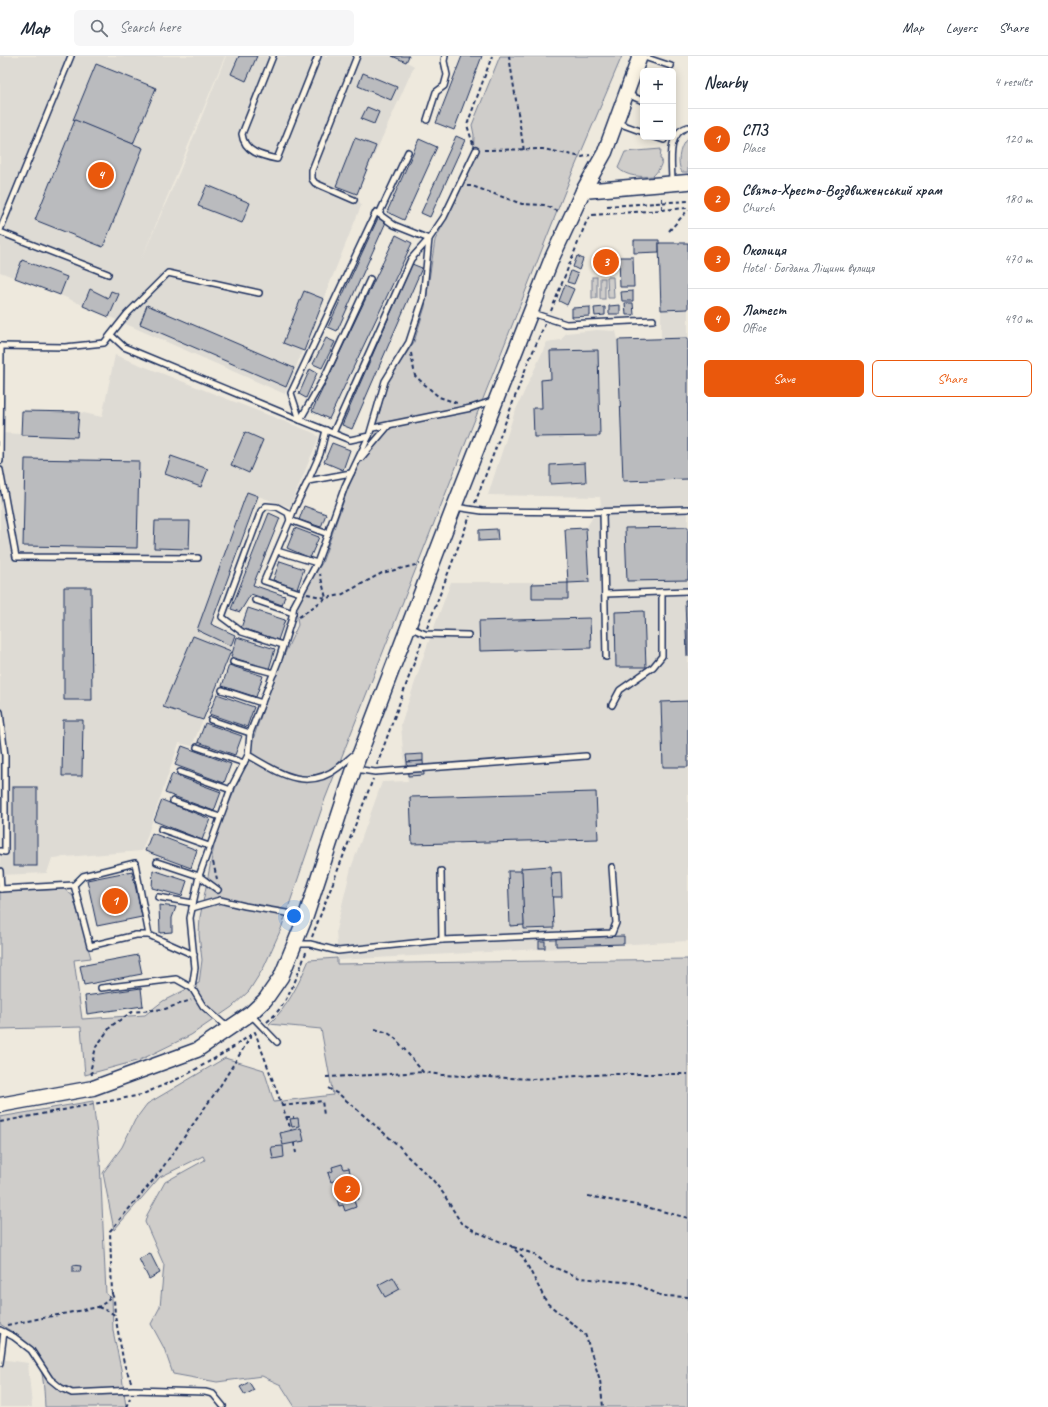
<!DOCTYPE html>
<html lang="en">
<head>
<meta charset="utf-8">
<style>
	:root { --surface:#fff; --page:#f6f6f7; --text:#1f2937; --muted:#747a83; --line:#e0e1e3; --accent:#ea580c }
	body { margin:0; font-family:Caveat,sans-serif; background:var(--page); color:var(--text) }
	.controls { position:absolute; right:12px; top:12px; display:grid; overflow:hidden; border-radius:6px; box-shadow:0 2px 10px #0003 }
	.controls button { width:36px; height:36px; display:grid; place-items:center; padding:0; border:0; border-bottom:1px solid var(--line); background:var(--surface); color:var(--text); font:20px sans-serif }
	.you { position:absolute; left:294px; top:860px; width:14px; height:14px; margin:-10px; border:3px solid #fff; border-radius:50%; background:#1a73e8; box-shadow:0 0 0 6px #1a73e833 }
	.badge { display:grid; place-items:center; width:26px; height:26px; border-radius:50%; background:var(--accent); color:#fff; font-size:13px; font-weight:700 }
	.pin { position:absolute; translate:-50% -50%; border:2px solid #fff; box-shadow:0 1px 4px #0006 }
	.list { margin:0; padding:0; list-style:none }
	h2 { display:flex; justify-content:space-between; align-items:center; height:52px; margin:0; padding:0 16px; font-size:17px }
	h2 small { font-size:13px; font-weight:400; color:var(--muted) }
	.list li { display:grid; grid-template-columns:26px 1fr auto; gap:12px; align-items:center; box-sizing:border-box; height:60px; padding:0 16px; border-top:1px solid var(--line) }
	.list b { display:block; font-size:15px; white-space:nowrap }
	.list p { margin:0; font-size:13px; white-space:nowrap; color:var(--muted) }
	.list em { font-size:13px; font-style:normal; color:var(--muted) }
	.actions { display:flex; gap:8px; padding:12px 16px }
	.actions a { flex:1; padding:9px 0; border:1px solid var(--accent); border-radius:6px; text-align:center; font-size:14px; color:var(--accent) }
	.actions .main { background:var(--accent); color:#fff }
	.icon { flex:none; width:22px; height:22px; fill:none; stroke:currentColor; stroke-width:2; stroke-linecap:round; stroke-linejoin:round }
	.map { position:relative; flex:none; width:688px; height:1351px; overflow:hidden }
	header { display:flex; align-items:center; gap:24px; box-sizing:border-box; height:56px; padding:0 20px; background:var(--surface); border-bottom:1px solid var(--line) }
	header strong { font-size:19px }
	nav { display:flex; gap:22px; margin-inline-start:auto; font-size:14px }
	.search { width:280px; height:36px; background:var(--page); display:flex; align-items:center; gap:10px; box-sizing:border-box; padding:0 14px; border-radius:6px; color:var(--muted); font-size:15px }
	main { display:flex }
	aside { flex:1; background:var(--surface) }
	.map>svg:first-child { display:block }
	.built { fill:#dedbd4 }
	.green { fill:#cfcdca; stroke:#757e94 }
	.building { fill:#babbbe; stroke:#1b2f5e }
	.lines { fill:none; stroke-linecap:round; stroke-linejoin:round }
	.lane-casing { stroke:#1b2f5e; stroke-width:8 }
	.secondary-casing { stroke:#1b2f5e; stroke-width:17 }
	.path { stroke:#1b2f5e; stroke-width:2; stroke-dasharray:4 3; stroke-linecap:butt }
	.lane { stroke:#fcf5e5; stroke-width:5 }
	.secondary { stroke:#fcf5e5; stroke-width:14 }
</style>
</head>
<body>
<header>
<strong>Map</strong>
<div class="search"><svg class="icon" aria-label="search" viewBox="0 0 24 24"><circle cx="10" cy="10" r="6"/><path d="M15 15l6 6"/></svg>Search here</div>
<nav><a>Map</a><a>Layers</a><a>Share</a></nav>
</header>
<main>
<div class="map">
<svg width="688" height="1351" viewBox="0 0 688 1351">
	<rect width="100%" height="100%" fill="#eee9dd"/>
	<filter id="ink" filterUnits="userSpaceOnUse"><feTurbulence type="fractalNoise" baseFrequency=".025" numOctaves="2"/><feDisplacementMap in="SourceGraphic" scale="8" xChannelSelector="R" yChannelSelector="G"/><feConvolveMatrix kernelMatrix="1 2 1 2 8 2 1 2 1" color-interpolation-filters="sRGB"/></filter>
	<g filter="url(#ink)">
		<g class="built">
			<path d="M0,0h225l-83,202 37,-85 47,-117h183l-2,6 7,4 -57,128 4,12 -76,188 -225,-99 -60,-23z"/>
			<path d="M661,254h27v631l-350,19 -2,-30 15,-62 31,-86 26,-1 -5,-29 -2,-28 25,-75 25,-67h138l-3,-54 15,-24 -1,-7 -112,-2 26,-81 33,-72 14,-2 5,-7 31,-3 19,1 2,9 43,-1z"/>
			<path d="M115,299l199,78 5,4 -29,70 -44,-15 -49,138 37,15 -42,101 -13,-3 -37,108 -90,7 -5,15 -47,2v-442l21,1 58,-22 23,5z"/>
			<path d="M0,1303l28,4 4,44h-32z"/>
		</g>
		<g class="green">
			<path d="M500,0h122l-51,120 -246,623 -44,130 -17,38 -15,24 -17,16 -41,28 -51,25 -55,15 -4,-48 -81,2v-137l64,-3 9,7 18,62 -17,2 8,59 63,-4 18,-14 36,-18 3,-23 -3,-26 1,-17 17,-86 24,-55 32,-97 25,-54 -2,-14 2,-10 24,-38 31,-89 23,-50 12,-43 26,-39 11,-35 10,-67 19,-36 19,-43 1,-26 -2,-10z"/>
			<path d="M688,82v34h-6c-6,-9 -2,-28 6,-34z"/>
			<path d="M661,93l-1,10 2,1c-1,7 -4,11 -9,16 -12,1 -26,1 -35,-8l7,-16z"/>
			<rect x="592" y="221" width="5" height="21"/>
			<path d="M607,221h6l1,21h-6z"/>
			<rect x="600" y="222" width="5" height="21"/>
			<path d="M337,902v6l351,-5v448h-393l-14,-22 -19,-9 -45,6 -44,-8 -9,-26 -13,-24 9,-17 4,-42 -19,-43 2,-7 18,-33 40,-22 -2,-4 -43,21 -46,53 -11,-57 19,-26 13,-27 12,-16 78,-46 39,12 10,32 59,-7 -12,-66 -52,-5c19,-17 30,-41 40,-64z"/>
			<path d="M93,1045l7,59 6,134 6,4 1,33 8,38 5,38h-81c-2,-46 -5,-58 -45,-83v-207z"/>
		</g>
		<g class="building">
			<path d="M239,0h18l-11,25 -15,-7z"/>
			<path d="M392,0h17l-3,6z"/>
			<path d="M462,0h20l-28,74 -18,-7z"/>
			<path d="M96,8l60,24 -23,56 -60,-24z"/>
			<path d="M363,17l34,14 -6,13 -33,-14z"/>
			<path d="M367,51l12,5 -5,12 -13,-5z"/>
			<path d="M75,64l68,28 -40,99 -68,-27z"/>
			<path d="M456,80l9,4 -35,77 -9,-4z"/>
			<path d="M355,82l21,8 -19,48 -21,-8z"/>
			<path d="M419,83l18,8 -33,73 -17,-8z"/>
			<path d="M207,129l43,18 -8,20 -44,-17z"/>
			<path d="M378,162l8,4 -49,109 -9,-4z"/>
			<path d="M396,179l16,8 -83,176 -17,-8z"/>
			<path d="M634,184h25v12l-25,1z"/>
			<path d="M659,187h29v66l-27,1z"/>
			<path d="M577,200l6,3 -4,11 -6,-3z"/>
			<path d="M613,201v14h-14v-13z"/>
			<path d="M619,201h14l1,30h-14z"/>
			<path d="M22,204l45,17 -7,18 -45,-17z"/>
			<path d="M412,208l10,4 -70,161 -10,-4z"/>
			<path d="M571,215l7,3 -4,10 -7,-2z"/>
			<path d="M565,229l9,4 -7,16 -8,-4z"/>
			<path d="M90,233l18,9 3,-7 8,3 -10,23 -26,-11z"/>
			<path d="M304,235l20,8 -20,52 -21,-8z"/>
			<path d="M633,235v10h-11l-1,-9z"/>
			<path d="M625,247h8l1,12h-8z"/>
			<path d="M147,249l147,63 -8,19 -146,-63z"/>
			<path d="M620,249v9h-11v-8z"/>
			<path d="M590,251v9l-18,1v-9z"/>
			<path d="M605,251v8l-10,1 -1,-8z"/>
			<path d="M326,282l9,4 -13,26 -9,-4z"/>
			<path d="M688,282v141l-65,2 -5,-141z"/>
			<path d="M598,294l2,86 -66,1 -1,-29h9l-1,-28 10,-1 -1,-28z"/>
			<path d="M310,313l7,4 -11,25 -7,-4z"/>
			<path d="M22,355l57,1 -2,25 -56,-2z"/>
			<path d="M245,376l18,8 -14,33 -18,-8z"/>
			<path d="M332,387l18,7 -7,20 -19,-8z"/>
			<path d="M171,400l37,13 -7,18 -36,-13z"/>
			<path d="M25,403l114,2 -2,87 -114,-2z"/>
			<path d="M585,407l1,19 -36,2v-19z"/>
			<path d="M247,436l11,4 -47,128 24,11 -4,11 -34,-16z"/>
			<path d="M304,450l22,8 -5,13 -22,-7z"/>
			<path d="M269,457l11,5 -27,67 32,11 -3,9 -31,-11 -11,18 -9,-3z"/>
			<path d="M155,465h35l-1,28 -35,-1z"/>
			<path d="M688,471v53l-61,1 -2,-53z"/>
			<path d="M295,472l24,9 -9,21 -23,-10z"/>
			<path d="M586,472l3,54 -21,1 -3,-54z"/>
			<path d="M497,473l1,11 -19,1v-11z"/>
			<path d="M280,505l24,8 -7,20 -24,-9z"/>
			<path d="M568,527v16h-36v-15z"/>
			<path d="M64,531h27l1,113h-28z"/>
			<path d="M685,544h3v56h-1z"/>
			<path d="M248,552l37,12 -7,20 -37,-12z"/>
			<path d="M644,555l2,56h-30l-1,-55z"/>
			<path d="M590,562l1,30 -111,3 -1,-30z"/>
			<path d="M193,580l38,15 -28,69 -40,-13z"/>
			<path d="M237,581l38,12 -6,20 -38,-12z"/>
			<path d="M229,609l34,11 -7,21 -34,-11z"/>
			<path d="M217,638l37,13 -7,20 -38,-13z"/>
			<path d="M688,645v66h-25l-2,-65z"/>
			<path d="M63,664h20l-1,56h-20z"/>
			<path d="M205,667l37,13 -7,19 -37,-13z"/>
			<path d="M182,690l49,18 -7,19 -49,-18z"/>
			<path d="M423,698v7l-16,1 -1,-7z"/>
			<path d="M423,705l1,14 -16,1 -1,-14z"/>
			<path d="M172,718l49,18 -7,19 -49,-18z"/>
			<rect x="13" y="731" width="24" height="79"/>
			<path d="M596,736l2,47 -186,5 -2,-47z"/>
			<path d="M162,744l48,19 -8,21 -48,-19z"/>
			<path d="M152,777l45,17 -6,18 -46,-17z"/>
			<path d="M551,810l3,62 -30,1 -3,-61z"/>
			<path d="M153,814l34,11 -5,15 -30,-8z"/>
			<path d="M132,815l10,46 -45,9 -10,-46z"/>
			<path d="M508,815h14l2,54 -14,1z"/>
			<path d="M561,816l1,25h-10l-1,-24z"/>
			<path d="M159,849l17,2 -4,11v14l-12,1z"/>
			<path d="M624,880v8l-68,2v-8z"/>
			<rect x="539" y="885" width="6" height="7"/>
			<path d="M138,899l4,19 -58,11 -4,-19z"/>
			<path d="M141,932l2,18 -56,8 -2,-18z"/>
			<path d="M298,1062l1,8 -7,1 -2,-8z"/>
			<path d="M301,1072l3,13 -21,4 -3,-12z"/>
			<path d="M283,1090l1,11 -11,2 -2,-12z"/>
			<path d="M342,1108l2,5 5,-1 2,9 -4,1 3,9 5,-1 4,13 -5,1 2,7 -11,4 -2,-6 -4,1 -4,-15 4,-1 -3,-10 -5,2 -3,-9 5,-2 -1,-4z"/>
			<path d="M150,1197l10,20 -11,6 -10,-20z"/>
			<path d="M73,1209l8,1 -1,6h-7z"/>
			<path d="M393,1221l7,12 -15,8 -7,-12z"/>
			<path d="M249,1326l5,8 -9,5 -5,-8z"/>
		</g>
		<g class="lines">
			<defs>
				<g id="lane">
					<path d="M273,0l-31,78c2,18 20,22 35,25l41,-103"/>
					<path d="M641,0l30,10"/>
					<path d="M627,38l16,7"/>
					<path d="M427,64l9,-28 8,-6 3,-11 -3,-14 1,-5"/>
					<path d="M618,67l25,9"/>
					<path d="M655,81l9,3"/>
					<path d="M672,126c0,-18 -6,-49 16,-55"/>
					<path d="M354,144l-39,-17 -3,-4v-9l45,-114"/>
					<path d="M379,158l29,-62"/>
					<path d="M0,174l71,-174"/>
					<path d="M0,176l108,42"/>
					<path d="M429,183l-6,60 -14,43 -24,39 -16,55 -19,4 -50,-20 -9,-27 85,-181 18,13 35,14 15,-22 32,-67"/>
					<path d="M532,257l34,11 87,-4"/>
					<path d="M111,279l13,12 176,73 26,-46 44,-95"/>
					<path d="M0,290l65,1 39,-4 23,-29 41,-41 91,20"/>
					<path d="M373,372l98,-20 21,-7"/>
					<path d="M333,377l78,-174 18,-20"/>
					<path d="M361,402l28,-33"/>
					<path d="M0,405l1,-115"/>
					<path d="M0,414l16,87 182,1"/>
					<path d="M308,425l12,-27 6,-24"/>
					<path d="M455,451l27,4 107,1 99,-3"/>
					<path d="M603,456l3,145"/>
					<path d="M290,464l4,-11 14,-28 43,-8"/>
					<path d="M277,495l40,12"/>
					<path d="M300,537l-36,-12 26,-61 38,14"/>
					<path d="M605,538l83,-3"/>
					<path d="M255,544l38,13"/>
					<path d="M409,571l16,7 43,1"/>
					<path d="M283,589l-41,-13 -20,-15 39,-106 5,-5 11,1 11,6 2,7"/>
					<path d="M233,606l41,11"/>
					<path d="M222,634l40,13"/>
					<path d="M612,649l8,-15 33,-23 9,-11v-64"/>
					<path d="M0,656l5,44v96l-5,-1"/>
					<path d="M211,664l39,13"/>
					<path d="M197,691l47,16"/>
					<path d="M248,699c30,17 58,38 91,12 6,-4 11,-10 17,-14"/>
					<path d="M355,713l20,3 211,-16"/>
					<path d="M180,716l51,18"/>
					<path d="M173,745l47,16"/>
					<path d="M161,773l48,17"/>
					<path d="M157,806l42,14 19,14"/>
					<path d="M0,815l1,18"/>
					<path d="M441,815l1,69"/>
					<path d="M74,829l16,61 46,-11h13"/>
					<path d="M0,833l74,-4 9,-9 52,-13 14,72 45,20"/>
					<path d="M158,841l35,6"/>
					<path d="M192,852l28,-8 25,6 59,10"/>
					<path d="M297,888h13l28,7 104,-11 170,-7 4,-10 -4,-56"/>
					<path d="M101,932l75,-9 16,9"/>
					<path d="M251,959l26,27"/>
					<path d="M228,972l-25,-22 -11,-18 3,-20 -5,-50 9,-42 32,-88 17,-33 2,-22 29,-74 12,-38 3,-15 23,-43 28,-77 24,-50"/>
					<path d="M0,1274l14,7 17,13 19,29 11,9 11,5 61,-3 72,2 8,2 10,12"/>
					<path d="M0,1307l4,-31"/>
				</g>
				<g id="secondary">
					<path d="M583,135l105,-9"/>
					<path d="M0,1049l93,-17 104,-38 53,-36 15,-14 16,-23 25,-61 48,-147 100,-262 98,-249 31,-67 22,-39 35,-96"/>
				</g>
			</defs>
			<use href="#lane" class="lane-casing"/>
			<use href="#secondary" class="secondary-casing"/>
			<g class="path">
				<path d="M509,0l15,95"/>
				<path d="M473,88l-6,-19 25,-69"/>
				<path d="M484,94l59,-1 39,8 8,-2"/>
				<path d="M467,130h5l50,18 22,1 16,7"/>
				<path d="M662,142v12"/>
				<path d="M607,150l81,-5"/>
				<path d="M669,175l19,-21"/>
				<path d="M551,255l36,-91 5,-5 96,-7"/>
				<path d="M411,297l4,23 24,21 18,6"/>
				<path d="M475,447l52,-138 18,-41"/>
				<path d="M307,538l19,4 -6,-24"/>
				<path d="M299,561l27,-19 15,-3 41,-22 38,-9"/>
				<path d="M427,572l43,-112"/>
				<path d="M377,709l45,-124"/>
				<path d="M213,806l4,17"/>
				<path d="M312,881l61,-158"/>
				<path d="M267,966c22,-18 30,-46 40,-72"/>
				<path d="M375,973l13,4 7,5 28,34 19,3 91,4 75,-5h80"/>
				<path d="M92,1019l-1,-7 5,-21 15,-21 21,-14 33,-3 26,-9"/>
				<path d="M326,1021c32,-1 64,-3 97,-5"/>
				<path d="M328,1032l12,7 59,51 8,10 25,23 11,14 18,30 16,9 34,14 12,11 24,46 38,31 15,46 3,27"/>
				<path d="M282,1050l40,-5 2,14"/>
				<path d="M286,1061h8"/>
				<path d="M0,1066l141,-27 43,-19 45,-26 26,-18 36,98"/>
				<path d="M294,1087l2,10"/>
				<path d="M588,1140l54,10 46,12"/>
				<path d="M513,1191l21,7 14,11 32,13 54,5 28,13 26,1"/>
				<path d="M112,1238l2,5 1,16"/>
				<path d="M98,1251l10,4 7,4 9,49 8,20"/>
				<path d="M7,1269l91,-18 8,-5 6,-8 -2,-63 46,-54 64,-91 33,-53"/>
				<path d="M126,1351l4,-9"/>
			</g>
			<use href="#lane" class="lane"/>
			<use href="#secondary" class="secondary"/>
		</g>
	</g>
</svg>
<div class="controls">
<button>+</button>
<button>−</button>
</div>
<div class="you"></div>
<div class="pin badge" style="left:115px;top:845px">1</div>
<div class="pin badge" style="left:347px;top:1133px">2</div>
<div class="pin badge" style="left:606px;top:206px">3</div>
<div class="pin badge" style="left:101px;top:119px">4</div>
</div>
<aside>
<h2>Nearby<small>4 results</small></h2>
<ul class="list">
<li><span class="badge">1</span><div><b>СПЗ</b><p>Place</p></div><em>120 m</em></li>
<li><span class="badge">2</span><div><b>Свято-Хресто-Воздвиженський храм</b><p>Church</p></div><em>180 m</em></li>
<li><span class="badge">3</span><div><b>Околиця</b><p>Hotel · Богдана Ліщини вулиця</p></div><em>470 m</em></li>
<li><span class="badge">4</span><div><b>Латест</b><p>Office</p></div><em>490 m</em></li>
</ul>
<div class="actions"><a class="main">Save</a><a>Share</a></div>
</aside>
</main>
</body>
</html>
